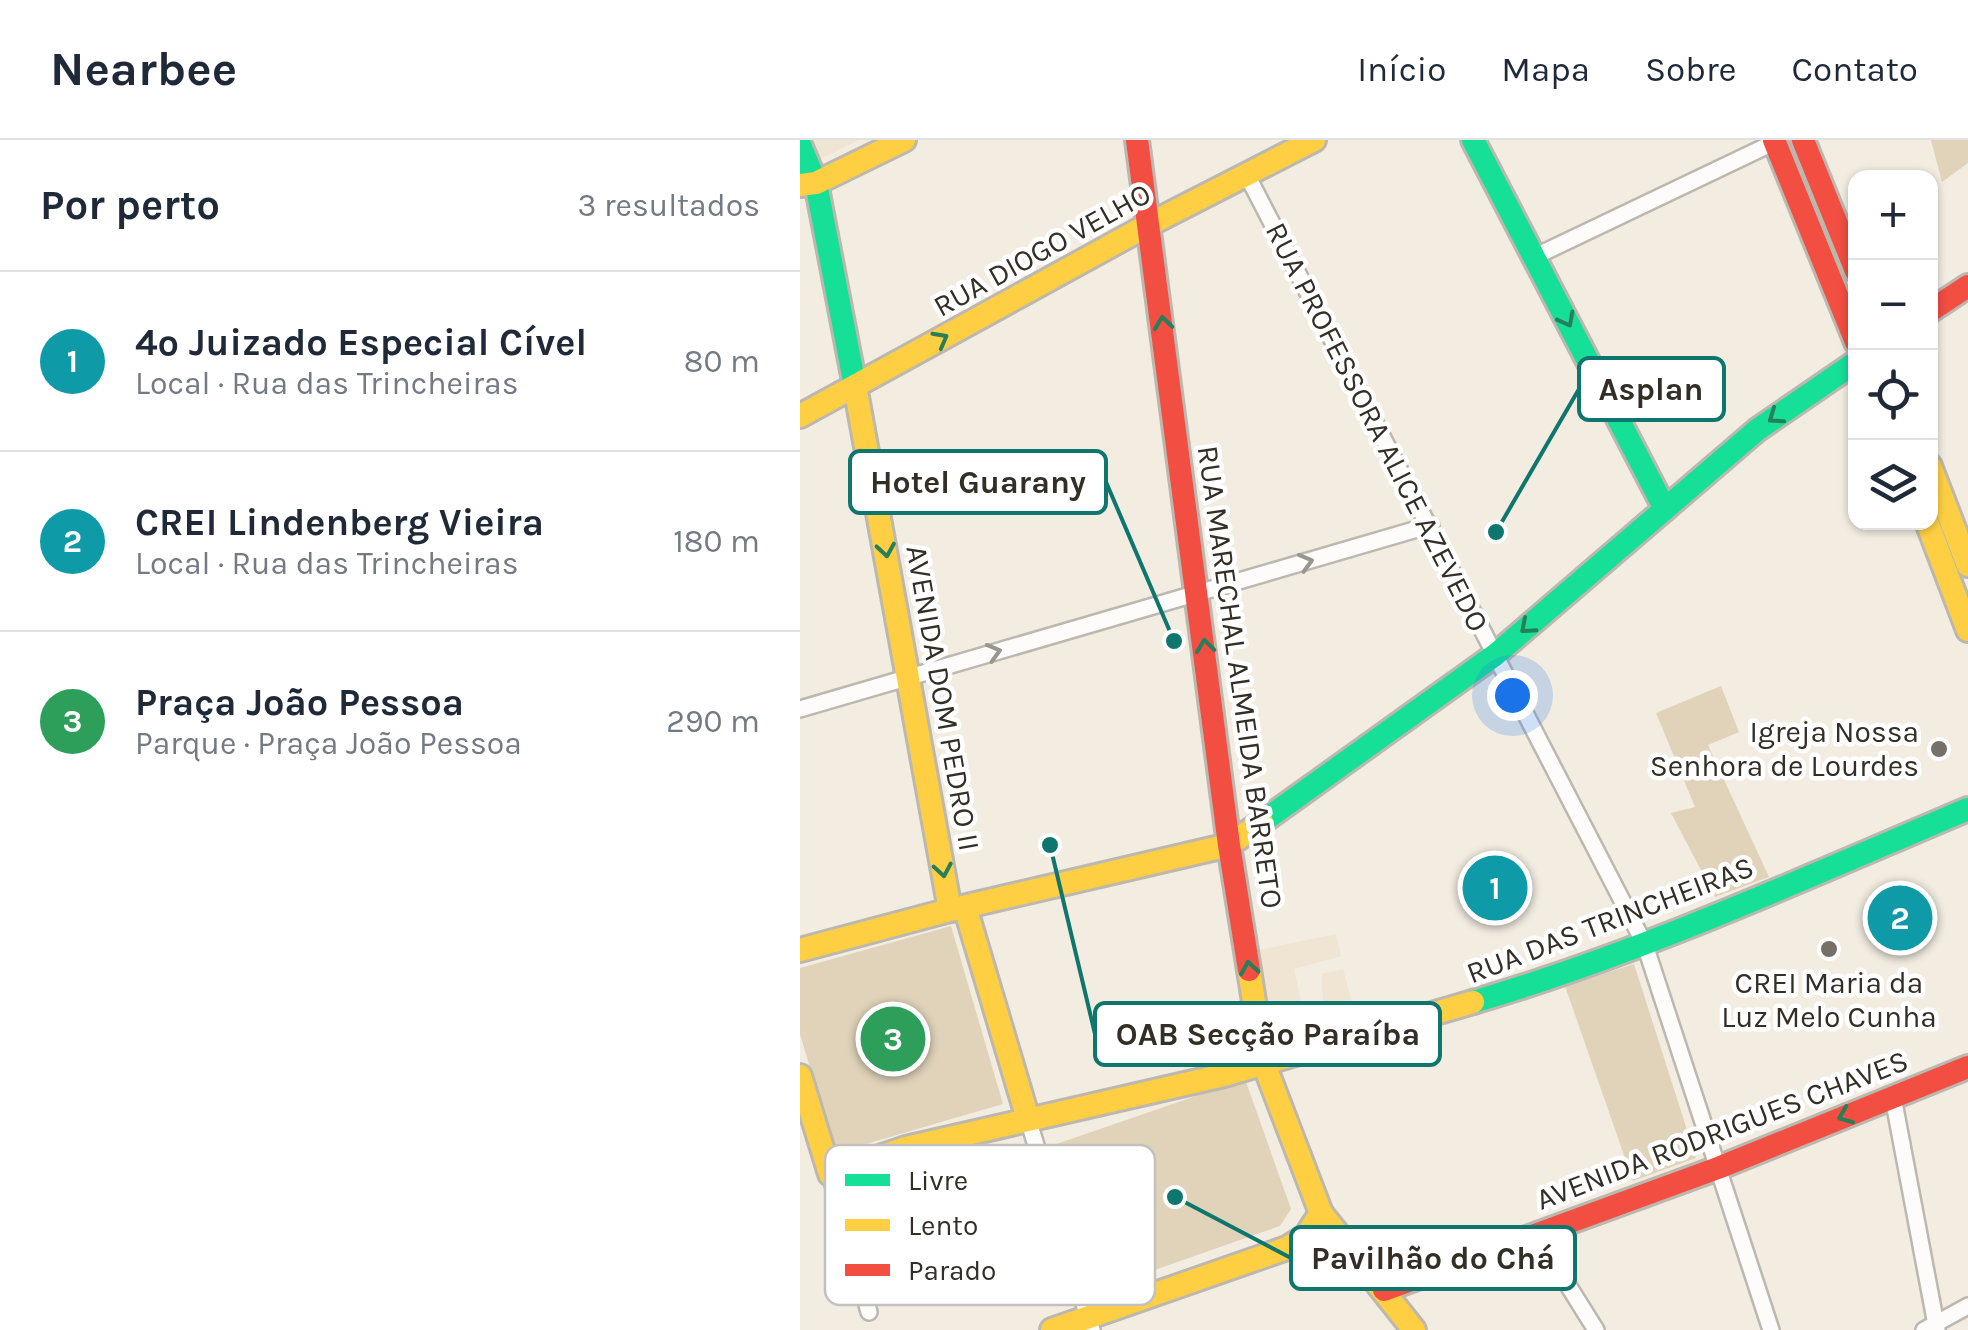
<!DOCTYPE html>
<html lang="pt">
<head>
<meta charset="utf-8">
<style>
	:root { --surface:#fff; --page:#f2f2f3; --text:#1f2937; --muted:#747a83; --line:#e0e1e3; --accent:#0b8043 }
	body { margin:0; font-family:Karla,sans-serif; background:var(--page); color:var(--text) }
	.controls { position:absolute; right:30px; top:30px; display:grid; overflow:hidden; border-radius:20px; box-shadow:0 2px 8px #0004 }
	.controls button { width:90px; height:90px; display:grid; place-items:center; padding:0; border:0; border-bottom:2px solid var(--line); background:var(--surface); color:var(--text); font:50px sans-serif }
	.you { position:absolute; left:712px; top:555px; width:35px; height:35px; margin:-25px; border:8px solid #fff; border-radius:50%; background:#1a73e8; box-shadow:0 0 0 15px #1a73e833 }
	.badge { display:grid; place-items:center; width:65px; height:65px; border-radius:50%; background:var(--accent); color:#fff; font-size:32px; font-weight:700 }
	.pin { position:absolute; translate:-50% -50%; border:5px solid #fff; box-shadow:0 2px 10px #0006 }
	.list { margin:0; padding:0; list-style:none }
	h2 { display:flex; justify-content:space-between; align-items:center; height:130px; margin:0; padding:0 40px; font-size:42px }
	h2 small { font-size:32px; font-weight:400; color:var(--muted) }
	.list li { display:grid; grid-template-columns:65px 1fr auto; gap:30px; align-items:center; box-sizing:border-box; height:180px; padding:0 40px; border-top:2px solid var(--line) }
	.list b { display:block; font-size:38px; white-space:nowrap }
	.list p { margin:0; font-size:32px; white-space:nowrap; color:var(--muted) }
	.list em { font-size:32px; font-style:normal; color:var(--muted) }
	.icon { flex:none; width:55px; height:55px; fill:none; stroke:currentColor; stroke-width:2; stroke-linecap:round; stroke-linejoin:round }
	.map { position:relative; flex:none; width:1168px; height:1190px; overflow:hidden }
	header { display:flex; align-items:center; gap:60px; box-sizing:border-box; height:140px; padding:0 50px; background:var(--surface); border-bottom:2px solid var(--line) }
	header strong { font-size:48px }
	nav { display:flex; gap:55px; margin-inline-start:auto; font-size:35px }
	main { display:flex }
	aside { flex:1; background:var(--surface) }
	.map>svg:first-child { display:block }
	.built { fill:#efe5d2 }
	.green { fill:#e0d3b9 }
	.lines { fill:none; stroke-linecap:round; stroke-linejoin:round }
	.street-casing { stroke:#bcb8af; stroke-width:20 }
	.fast-casing { stroke:#bcb8af; stroke-width:28 }
	.slow-casing { stroke:#bcb8af; stroke-width:28 }
	.jam-casing { stroke:#bcb8af; stroke-width:28 }
	.street { stroke:#fdfcfa; stroke-width:15 }
	.fast { stroke:#16e098; stroke-width:22 }
	.slow { stroke:#ffcf43; stroke-width:22 }
	.jam { stroke:#f24e42; stroke-width:22 }
	.oneway { stroke:#267f5a }
	.oneway2 { stroke:#989690 }
	.poi-dot { fill:#767168; stroke:#fff; stroke-width:4 }
	.labels { text-anchor:middle; stroke-width:9; stroke-linejoin:round; paint-order:stroke }
	.street-label { font-size:30px; fill:#332f27; stroke:#fff }
	.poi-label { font-size:30px; fill:#332f27; stroke:#fff; text-anchor:end }
	.key { fill:#fff; stroke:#c2c1be; stroke-width:2.5 }
	.key-label { font-size:28px; fill:#332f27 }
	.leader { fill:none; stroke:#0f766e; stroke-width:4 }
	.callout-dot { fill:#0f766e; stroke:#fff; stroke-width:4 }
	.callout { fill:#fff; stroke:#0f766e; stroke-width:4 }
	.callout-label { font-size:32px; text-anchor:middle; font-weight:bold; fill:#332f27 }
</style>
</head>
<body>
<header>
<strong>Nearbee</strong>
<nav><a>Início</a><a>Mapa</a><a>Sobre</a><a>Contato</a></nav>
</header>
<main>
<aside>
<h2>Por perto<small>3 resultados</small></h2>
<ul class="list">
<li><span class="badge" style="background:#0f9aa8">1</span><div><b>4º Juizado Especial Cível</b><p>Local · Rua das Trincheiras</p></div><em>80 m</em></li>
<li><span class="badge" style="background:#0f9aa8">2</span><div><b>CREI Lindenberg Vieira</b><p>Local · Rua das Trincheiras</p></div><em>180 m</em></li>
<li><span class="badge" style="background:#2e9e5b">3</span><div><b>Praça João Pessoa</b><p>Parque · Praça João Pessoa</p></div><em>290 m</em></li>
</ul>
</aside>
<div class="map">
<svg width="1168" height="1190" viewBox="0 0 1168 1190">
	<rect width="100%" height="100%" fill="#f2ece1"/>
	<g class="built">
		<path d="M8,0h51l-43,21z"/>
		<path d="M536,794l5,22 -47,13 7,32 9,9 13,-4 -1,-32 21,-5 14,52 -63,19 -8,-15 -17,2 -15,-76z"/>
	</g>
	<g class="green">
		<path d="M1131,0h37v23l-26,19z"/>
		<path d="M921,546l18,46 -31,13 61,132 -54,20 -44,-84 24,-6 -39,-94z"/>
		<path d="M151,786l52,178 -168,49 -35,-119v-66z"/>
		<path d="M834,824l62,194 -63,23 -68,-195z"/>
		<path d="M445,939l46,130 -11,17 -191,67 -47,-144z"/>
	</g>
	<g class="lines">
		<defs>
			<g id="street">
				<path d="M447,35l398,770 126,385"/>
				<path d="M734,117l241,-115"/>
				<path d="M0,569l631,-184"/>
				<path d="M1093,957l44,233"/>
				<path d="M228,979l64,211"/>
				<path d="M30,1034l39,138"/>
				<path d="M736,1094l60,96"/>
				<path d="M1124,1190l44,-24"/>
			</g>
			<g id="fast">
				<path d="M673,0l192,369"/>
				<path d="M0,5l16,38 39,203"/>
				<path d="M462,682l233,-167 262,-225 99,-68"/>
				<path d="M673,862c170,-50 332,-124 495,-193"/>
			</g>
			<g id="slow">
				<path d="M0,45l16,-2 88,-43"/>
				<path d="M55,246l95,524"/>
				<path d="M0,276l350,-192 164,-84"/>
				<path d="M1130,326l38,99"/>
				<path d="M1127,382l41,108"/>
				<path d="M165,767l63,212"/>
				<path d="M0,810l150,-40 279,-65 33,-23"/>
				<path d="M449,830l15,94 57,149 93,117"/>
				<path d="M0,936l30,98 76,-26 318,-73 249,-73"/>
				<path d="M252,1190l235,-82 19,-12 15,-23"/>
			</g>
			<g id="jam">
				<path d="M337,0l92,705 20,125"/>
				<path d="M974,0l82,202"/>
				<path d="M1003,0l53,131"/>
				<path d="M1130,171l38,-25"/>
				<path d="M584,1150l334,-122 250,-101"/>
			</g>
		</defs>
		<use href="#street" class="street-casing"/>
		<use href="#fast" class="fast-casing"/>
		<use href="#slow" class="slow-casing"/>
		<use href="#jam" class="jam-casing"/>
		<use href="#street" class="street"/>
		<use href="#fast" class="fast"/>
		<use href="#slow" class="slow"/>
		<use href="#jam" class="jam"/>
	</g>
	<defs><path id="oneway-chevron" d="M-2-3.5L2.5 0L-2 3.5" fill="none" stroke-width="1.6" stroke-linecap="round" stroke-linejoin="round" transform="scale(2.5)"/></defs>
	<g class="oneway">
		<use href="#oneway-chevron" transform="translate(767 180) rotate(62)"/>
		<use href="#oneway-chevron" transform="translate(363 183) rotate(-97)"/>
		<use href="#oneway-chevron" transform="translate(141 199) rotate(-29)"/>
		<use href="#oneway-chevron" transform="translate(975 277) rotate(145)"/>
		<use href="#oneway-chevron" transform="translate(86 410) rotate(81)"/>
		<use href="#oneway-chevron" transform="translate(727 487) rotate(139)"/>
		<use href="#oneway-chevron" transform="translate(405 506) rotate(-97)"/>
		<use href="#oneway-chevron" transform="translate(143 730) rotate(80)"/>
		<use href="#oneway-chevron" transform="translate(449 828) rotate(-99)"/>
		<use href="#oneway-chevron" transform="translate(1045 976) rotate(158)"/>
	</g>
	<g class="oneway2">
		<use href="#oneway-chevron" transform="translate(506 422) rotate(-16)"/>
		<use href="#oneway-chevron" transform="translate(194 512) rotate(-16)"/>
	</g>
	<g class="poi-dot">
		<circle cx="1139" cy="609" r="10"/>
		<circle cx="1029" cy="809" r="10"/>
	</g>
	<g class="labels">
		<g class="street-label">
			<text transform="translate(242 110) rotate(-29)" y="10">RUA DIOGO VELHO</text>
			<text transform="translate(577 287) rotate(63)" y="10">RUA PROFESSORA ALICE AZEVEDO</text>
			<text transform="translate(440 537) rotate(82)" y="10">RUA MARECHAL ALMEIDA BARRETO</text>
			<text transform="translate(143 558) rotate(80)" y="10">AVENIDA DOM PEDRO II</text>
			<text transform="translate(810 780) rotate(-21)" y="10">RUA DAS TRINCHEIRAS</text>
			<text transform="translate(922 990) rotate(-21)" y="10">AVENIDA RODRIGUES CHAVES</text>
		</g>
		<g class="poi-label">
			<text x="1119" y="602">Igreja Nossa<tspan x="1119" dy="34">Senhora de Lourdes</tspan></text>
			<text x="1029" y="853" text-anchor="middle">CREI Maria da<tspan x="1029" dy="34">Luz Melo Cunha</tspan></text>
		</g>
	</g>
	<rect x="25" y="1005" width="330" height="160" rx="15" class="key"/>
	<rect x="45" y="1034" width="45" height="12" fill="#16e098"/>
	<rect x="45" y="1079" width="45" height="12" fill="#ffcf43"/>
	<rect x="45" y="1124" width="45" height="12" fill="#f24e42"/>
	<g class="key-label">
		<text x="108" y="1050">Livre</text>
		<text x="108" y="1095">Lento</text>
		<text x="108" y="1140">Parado</text>
	</g>
	<path class="leader" d="M696 392L779 249M374 501L306 342M250 705L295 894M375 1057L491 1118"/>
	<g class="callout-dot">
		<circle cx="696" cy="392" r="10"/>
		<circle cx="374" cy="501" r="10"/>
		<circle cx="250" cy="705" r="10"/>
		<circle cx="375" cy="1057" r="10"/>
	</g>
	<g class="callout">
		<rect x="779" y="218" width="145" height="62" rx="10"/>
		<rect x="50" y="311" width="256" height="62" rx="10"/>
		<rect x="295" y="863" width="345" height="62" rx="10"/>
		<rect x="491" y="1087" width="284" height="62" rx="10"/>
	</g>
	<g class="callout-label">
		<text x="851" y="260">Asplan</text>
		<text x="178" y="353">Hotel Guarany</text>
		<text x="468" y="905">OAB Secção Paraíba</text>
		<text x="633" y="1129">Pavilhão do Chá</text>
	</g>
</svg>
<div class="controls">
<button>+</button>
<button>−</button>
<button><svg class="icon" aria-label="locate" viewBox="0 0 24 24"><circle cx="12" cy="12" r="6"/><path d="M12 2v4M12 18v4M2 12h4M18 12h4"/></svg></button>
<button><svg class="icon" aria-label="layers" viewBox="0 0 24 24"><path d="M12 4l9 5-9 5-9-5zM3 14l9 5 9-5"/></svg></button>
</div>
<div class="you"></div>
<div class="pin badge" style="left:695px;top:748px;background:#0f9aa8">1</div>
<div class="pin badge" style="left:1100px;top:778px;background:#0f9aa8">2</div>
<div class="pin badge" style="left:93px;top:899px;background:#2e9e5b">3</div>
</div>
</main>
</body>
</html>
